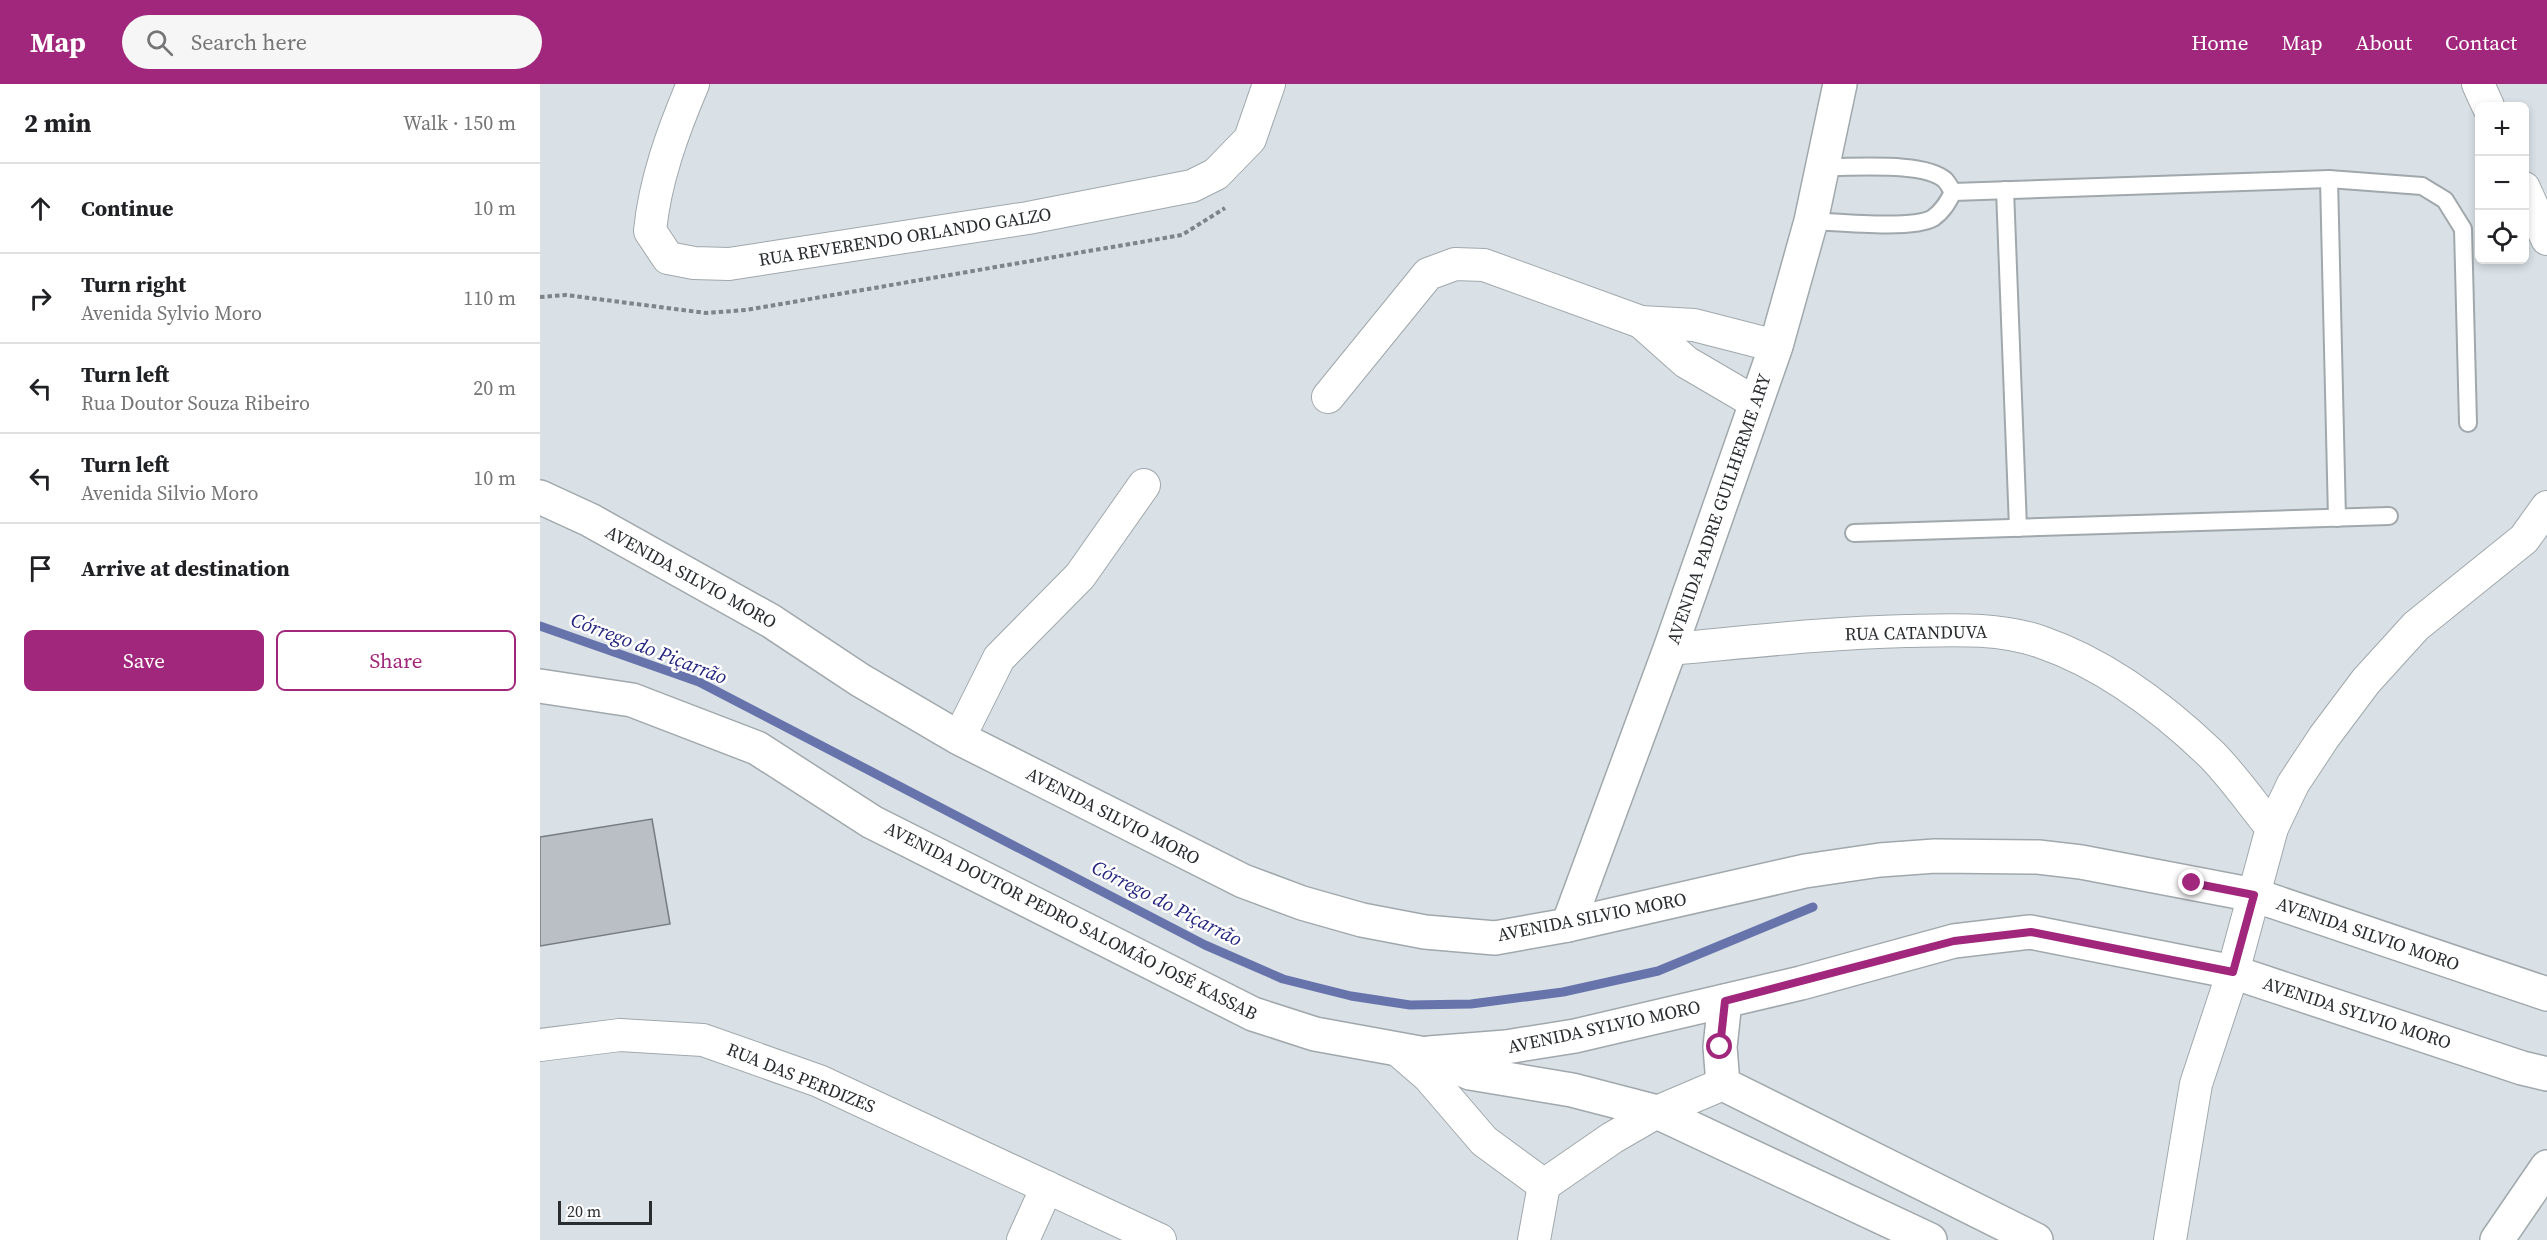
<!DOCTYPE html>
<html lang="en">
<head>
<meta charset="utf-8">
<style>
	:root { --surface:#fff; --page:#f6f6f6; --text:#202124; --muted:#757577; --line:#e0e0e0; --accent:#a1277d }
	body { margin:0; font-family:"Source Serif 4",serif; background:var(--page); color:var(--text) }
	.controls { position:absolute; right:18px; top:18px; display:grid; overflow:hidden; border-radius:9px; box-shadow:0 3px 9px #0003 }
	.controls button { width:54px; height:54px; display:grid; place-items:center; padding:0; border:0; border-bottom:2px solid var(--line); background:var(--surface); color:var(--text); font:30px sans-serif }
	.scale { position:absolute; left:18px; bottom:15px; width:94px; box-sizing:border-box; padding-left:6px; border:3px solid #2a2d2f; border-top:0; font-size:16px; line-height:21px; white-space:nowrap; color:#2a2d2f; -webkit-text-stroke:4px #fff; paint-order:stroke }
	.stop { position:absolute; width:18px; height:18px; margin:-14px; border:4px solid #a1277d; border-radius:50%; background:#fff }
	.stop.end { background:#a1277d; border-color:#fff; box-shadow:0 2px 6px #0008 }
	.list { margin:0; padding:0; list-style:none }
	h2 { display:flex; justify-content:space-between; align-items:center; height:78px; margin:0; padding:0 24px; font-size:26px }
	h2 small { font-size:20px; font-weight:400; color:var(--muted) }
	.list li { display:grid; grid-template-columns:39px 1fr auto; gap:18px; align-items:center; box-sizing:border-box; height:90px; padding:0 24px; border-top:2px solid var(--line) }
	.list b { display:block; font-size:22px; white-space:nowrap }
	.list p { margin:0; font-size:20px; white-space:nowrap; color:var(--muted) }
	.list em { font-size:20px; font-style:normal; color:var(--muted) }
	.actions { display:flex; gap:12px; padding:18px 24px }
	.actions a { flex:1; padding:14px 0; border:2px solid var(--accent); border-radius:9px; text-align:center; font-size:21px; color:var(--accent) }
	.actions .main { background:var(--accent); color:#fff }
	.icon { flex:none; width:33px; height:33px; fill:none; stroke:currentColor; stroke-width:2; stroke-linecap:round; stroke-linejoin:round }
	.map { position:relative; flex:none; width:2007px; height:1156px; overflow:hidden }
	header { display:flex; align-items:center; gap:36px; box-sizing:border-box; height:84px; padding:0 30px; background:var(--accent); color:#fff }
	header strong { font-size:28px }
	nav { display:flex; gap:33px; margin-inline-start:auto; font-size:21px }
	.search { width:420px; height:54px; background:var(--page); display:flex; align-items:center; gap:15px; box-sizing:border-box; padding:0 21px; border-radius:33px; color:var(--muted); font-size:22px }
	main { display:flex }
	aside { flex:1; background:var(--surface) }
	.map>svg:first-child { display:block }
	.lines { fill:none; stroke-linecap:round; stroke-linejoin:round }
	.stream { stroke:#6773ab; stroke-width:9 }
	.building { fill:#babfc6; stroke:#777c82; stroke-width:1.5 }
	.lane-casing { stroke:#a0a8ac; stroke-width:20 }
	.street-casing { stroke:#a0a8ac; stroke-width:34 }
	.secondary-casing { stroke:#a0a8ac; stroke-width:36 }
	.path { stroke:#7e8487; stroke-width:4; stroke-dasharray:4.5 3; stroke-linecap:butt }
	.lane { stroke:#fff; stroke-width:16 }
	.street { stroke:#fff; stroke-width:32 }
	.secondary { stroke:#fff; stroke-width:33 }
	.route { stroke:#a1277d; stroke-width:8 }
	.labels { text-anchor:middle; stroke-width:5; stroke-linejoin:round; paint-order:stroke }
	.street-label { font-size:18px; fill:#2a2d2f; stroke:#fff }
	.water-label { font-size:20px; font-style:italic; fill:#24257f; stroke:#fff }
</style>
</head>
<body>
<header>
<strong>Map</strong>
<div class="search"><svg class="icon" aria-label="search" viewBox="0 0 24 24"><circle cx="10" cy="10" r="6"/><path d="M15 15l6 6"/></svg>Search here</div>
<nav><a>Home</a><a>Map</a><a>About</a><a>Contact</a></nav>
</header>
<main>
<aside>
<h2>2 min<small>Walk · 150 m</small></h2>
<ul class="list">
<li><svg class="icon" aria-label="ahead" viewBox="0 0 24 24"><path d="M12 20V5M6 11l6-6 6 6"/></svg><div><b>Continue</b></div><em>10 m</em></li>
<li><svg class="icon" aria-label="right" viewBox="0 0 24 24"><path d="M7 20v-9h11M14 6l5 5-5 5"/></svg><div><b>Turn right</b><p>Avenida Sylvio Moro</p></div><em>110 m</em></li>
<li><svg class="icon" aria-label="left" viewBox="0 0 24 24"><path d="M17 20v-9H6M10 6l-5 5 5 5"/></svg><div><b>Turn left</b><p>Rua Doutor Souza Ribeiro</p></div><em>20 m</em></li>
<li><svg class="icon" aria-label="left" viewBox="0 0 24 24"><path d="M17 20v-9H6M10 6l-5 5 5 5"/></svg><div><b>Turn left</b><p>Avenida Silvio Moro</p></div><em>10 m</em></li>
<li><svg class="icon" aria-label="arrive" viewBox="0 0 24 24"><path d="M6 21V4h12l-3 4 3 4H6"/></svg><div><b>Arrive at destination</b></div></li>
</ul>
<div class="actions"><a class="main">Save</a><a>Share</a></div>
</aside>
<div class="map">
<svg width="2007" height="1156" viewBox="0 0 2007 1156">
	<rect width="100%" height="100%" fill="#d9e1e6"/>
	<g class="lines">
		<path class="stream" d="M0,542l159,56 506,263 78,34 68,17 59,9 61,-1 92,-12 95,-21 155,-64"/>
	</g>
	<path class="building" d="M112,735l18,105 -130,22v-109z"/>
	<g class="lines">
		<defs>
			<g id="lane">
				<path d="M1284,83c28,1 100,-6 121,13 3,3 6,9 8,12"/>
				<path d="M1789,95l8,339"/>
				<path d="M1465,106l13,338"/>
				<path d="M1413,108l376,-13 93,7 23,14 18,29 5,194"/>
				<path d="M1271,137c26,1 102,9 122,-3 10,-7 15,-16 20,-26"/>
				<path d="M1314,449l535,-17"/>
			</g>
			<g id="street">
				<path d="M153,0c-20,47 -38,96 -43,147l18,27 26,5 35,1 299,-46 164,-32 24,-12 34,-35 19,-55"/>
				<path d="M1938,0l10,22"/>
				<path d="M1984,104l23,51"/>
				<path d="M1101,238l45,40 70,41"/>
				<path d="M788,313l100,-123 27,-10 29,1 157,57 53,3 82,21"/>
				<path d="M1130,565c78,-7 157,-16 236,-18 45,-1 92,-4 135,11 64,22 121,65 170,112 22,22 41,50 61,74"/>
				<path d="M419,654l40,-80 81,-82 64,-91"/>
				<path d="M0,961l80,-10 83,5 116,41 341,159"/>
				<path d="M859,967l30,26 55,64 60,44"/>
				<path d="M483,1156l24,-53"/>
				<path d="M994,1156l10,-55 68,-47 45,-26 66,-28"/>
				<path d="M1630,1156l26,-156 37,-112 39,-144 21,-44 31,-47 42,-56 50,-55 108,-87 23,-32"/>
			</g>
			<g id="secondary">
				<path d="M0,413l50,23 181,101 89,59 99,58 284,143 59,22 60,17 63,12 70,6 73,-13 237,-54 75,-11 55,-4 103,1 43,5 173,33 293,99"/>
				<path d="M0,602l92,14 125,48 115,74 381,192 62,20 110,20 45,19 102,17 85,22 273,128"/>
				<path d="M1028,841l102,-276 106,-303 35,-125 29,-137"/>
				<path d="M1185,917l-5,46 3,37 313,156"/>
				<path d="M889,969l77,-6 69,-11 226,-53 153,-42 76,-9 203,40 289,96 25,6"/>
				<path d="M1957,1156l50,-73"/>
			</g>
		</defs>
		<use href="#lane" class="lane-casing"/>
		<use href="#street" class="street-casing"/>
		<use href="#secondary" class="secondary-casing"/>
		<path class="path" d="M0,213l26,-2 140,18 40,-3 436,-75 43,-27"/>
		<use href="#lane" class="lane"/>
		<use href="#street" class="street"/>
		<use href="#secondary" class="secondary"/>
	</g>
	<g class="lines">
		<path class="route" d="M1180,963l5,-46 229,-60 77,-9 202,40 21,-77 -62,-12"/>
	</g>
	<g class="labels">
		<g class="street-label">
			<text transform="translate(365 153) rotate(-9)" y="6">RUA REVERENDO ORLANDO GALZO</text>
			<text transform="translate(1179 425) rotate(-71)" y="6">AVENIDA PADRE GUILHERME ARY</text>
			<text transform="translate(151 493) rotate(29)" y="6">AVENIDA SILVIO MORO</text>
			<text transform="translate(1376 549) rotate(-1)" y="6">RUA CATANDUVA</text>
			<text transform="translate(573 732) rotate(27)" y="6">AVENIDA SILVIO MORO</text>
			<text transform="translate(1052 833) rotate(-11)" y="6">AVENIDA SILVIO MORO</text>
			<text transform="translate(531 837) rotate(27)" y="6">AVENIDA DOUTOR PEDRO SALOMÃO JOSÉ KASSAB</text>
			<text transform="translate(1828 850) rotate(19)" y="6">AVENIDA SILVIO MORO</text>
			<text transform="translate(1817 929) rotate(18)" y="6">AVENIDA SYLVIO MORO</text>
			<text transform="translate(1064 943) rotate(-12)" y="6">AVENIDA SYLVIO MORO</text>
			<text transform="translate(261 994) rotate(22)" y="6">RUA DAS PERDIZES</text>
		</g>
		<g class="water-label">
			<text transform="translate(109 564) rotate(21)" y="7">Córrego do Piçarrão</text>
			<text transform="translate(627 819) rotate(27)" y="7">Córrego do Piçarrão</text>
		</g>
	</g>
</svg>
<div class="controls">
<button>+</button>
<button>−</button>
<button><svg class="icon" aria-label="locate" viewBox="0 0 24 24"><circle cx="12" cy="12" r="6"/><path d="M12 2v4M12 18v4M2 12h4M18 12h4"/></svg></button>
</div>
<div class="scale">20 m</div>
<div class="stop" style="left:1180px;top:963px"></div>
<div class="stop end" style="left:1652px;top:799px"></div>
</div>
</main>
</body>
</html>
